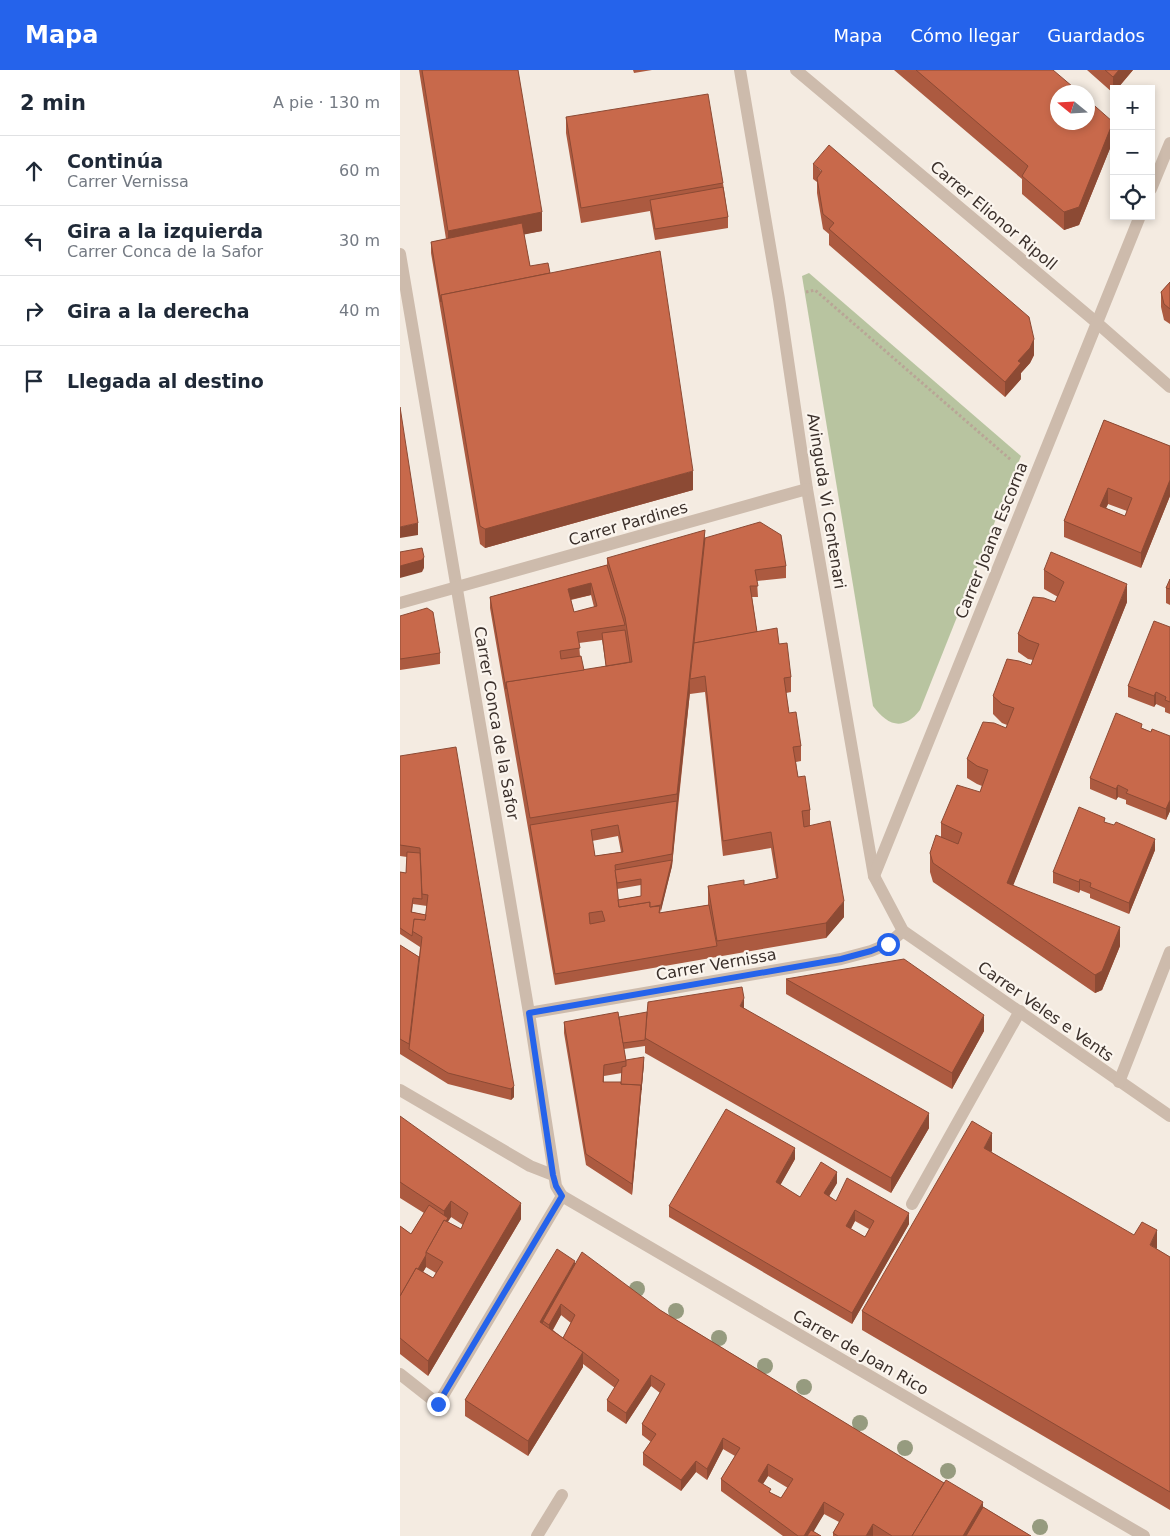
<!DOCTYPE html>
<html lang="es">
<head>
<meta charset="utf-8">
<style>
	:root { --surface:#fff; --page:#f6f6f7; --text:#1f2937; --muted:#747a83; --line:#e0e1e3; --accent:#2563eb }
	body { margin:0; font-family:"DejaVu Sans",sans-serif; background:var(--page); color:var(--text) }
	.controls { position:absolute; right:15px; top:15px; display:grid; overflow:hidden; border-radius:0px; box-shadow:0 2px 8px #0003 }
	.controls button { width:45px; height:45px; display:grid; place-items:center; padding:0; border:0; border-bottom:1px solid var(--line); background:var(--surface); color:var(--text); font:25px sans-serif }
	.compass { position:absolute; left:650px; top:15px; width:45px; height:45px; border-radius:50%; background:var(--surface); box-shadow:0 2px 8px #0003; rotate:288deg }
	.stop { position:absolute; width:15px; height:15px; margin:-11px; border:4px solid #2563eb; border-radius:50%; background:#fff }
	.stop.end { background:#2563eb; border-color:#fff; box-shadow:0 1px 5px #0008 }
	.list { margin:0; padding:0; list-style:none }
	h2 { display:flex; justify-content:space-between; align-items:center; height:65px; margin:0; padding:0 20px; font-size:21px }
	h2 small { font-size:16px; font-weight:400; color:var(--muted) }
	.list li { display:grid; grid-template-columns:32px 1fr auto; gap:15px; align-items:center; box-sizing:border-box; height:70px; padding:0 20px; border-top:1px solid var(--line) }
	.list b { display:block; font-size:19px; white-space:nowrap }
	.list p { margin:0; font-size:16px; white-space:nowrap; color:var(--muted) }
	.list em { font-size:16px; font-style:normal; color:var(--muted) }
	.icon { flex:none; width:28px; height:28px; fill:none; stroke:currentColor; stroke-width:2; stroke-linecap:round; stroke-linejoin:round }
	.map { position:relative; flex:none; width:770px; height:1466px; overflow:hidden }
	header { display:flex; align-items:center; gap:30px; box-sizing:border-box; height:70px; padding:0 25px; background:var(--accent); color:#fff }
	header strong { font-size:24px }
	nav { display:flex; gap:28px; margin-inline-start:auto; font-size:18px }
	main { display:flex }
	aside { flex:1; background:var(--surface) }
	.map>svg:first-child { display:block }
	.green { fill:#b8c4a0 }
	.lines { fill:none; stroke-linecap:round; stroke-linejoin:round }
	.path { stroke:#b9a596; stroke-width:3; stroke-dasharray:2.5 2.5; stroke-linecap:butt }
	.service { stroke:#cdbbac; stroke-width:12 }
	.minor { stroke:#cdbbac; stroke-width:12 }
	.tree { fill:#969b7f }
	.wall { fill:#ac5a40; fill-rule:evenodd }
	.shaded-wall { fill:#8c4a34 }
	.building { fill:#c8694b; stroke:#8c4a34; fill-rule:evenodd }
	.route { stroke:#2563eb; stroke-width:6 }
	.labels { text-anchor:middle; stroke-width:4.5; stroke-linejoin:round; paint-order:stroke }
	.street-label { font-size:16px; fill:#3b302b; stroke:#fbf5ee }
</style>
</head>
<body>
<header>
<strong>Mapa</strong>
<nav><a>Mapa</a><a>Cómo llegar</a><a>Guardados</a></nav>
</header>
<main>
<aside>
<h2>2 min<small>A pie · 130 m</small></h2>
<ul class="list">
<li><svg class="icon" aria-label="ahead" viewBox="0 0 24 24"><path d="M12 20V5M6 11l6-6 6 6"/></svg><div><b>Continúa</b><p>Carrer Vernissa</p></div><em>60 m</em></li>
<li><svg class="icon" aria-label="left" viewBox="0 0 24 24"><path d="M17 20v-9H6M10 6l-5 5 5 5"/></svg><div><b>Gira a la izquierda</b><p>Carrer Conca de la Safor</p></div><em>30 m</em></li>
<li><svg class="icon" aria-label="right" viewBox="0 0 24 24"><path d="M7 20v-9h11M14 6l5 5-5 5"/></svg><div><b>Gira a la derecha</b></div><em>40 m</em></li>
<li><svg class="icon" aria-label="arrive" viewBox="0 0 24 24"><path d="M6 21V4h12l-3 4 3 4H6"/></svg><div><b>Llegada al destino</b></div></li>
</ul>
</aside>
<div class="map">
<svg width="770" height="1466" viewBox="0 0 770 1466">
	<rect width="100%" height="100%" fill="#f4ebe1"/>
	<path class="green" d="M409,203l212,183 -101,254c-17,22 -33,15 -47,-4l-71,-430z"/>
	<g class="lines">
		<path class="path" d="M406,222l9,-2 196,170"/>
		<g class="service">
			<path d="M512,1134l108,-193"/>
			<path d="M137,1466l25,-41"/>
		</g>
		<g class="minor">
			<path d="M340,0l39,229 28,190 67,387 29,55 267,185"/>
			<path d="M396,0l300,252 74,65"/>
			<path d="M751,119l19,-46"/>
			<path d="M0,184l129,759 27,173 6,10 582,340"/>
			<path d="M0,533l407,-114"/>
			<path d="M474,806l266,-660"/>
			<path d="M129,943l312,-54 30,-8 17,-7 15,-13"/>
			<path d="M719,1012l51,-130"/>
			<path d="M0,1020l130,76 23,9"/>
			<path d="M0,1304l38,30 124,-208"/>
		</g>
	</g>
	<g class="tree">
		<circle cx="237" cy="1219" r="8"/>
		<circle cx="276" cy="1241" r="8"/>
		<circle cx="319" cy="1268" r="8"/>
		<circle cx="365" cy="1296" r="8"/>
		<circle cx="404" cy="1317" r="8"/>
		<circle cx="460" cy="1353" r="8"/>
		<circle cx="505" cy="1378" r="8"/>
		<circle cx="548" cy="1401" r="8"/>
		<circle cx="640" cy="1457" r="8"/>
	</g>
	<g class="wall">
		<path d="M19,0h99l24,161 -18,3 6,32 20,7 143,217 -208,58 -5,-4 -49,-291v-11l15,-3z"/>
		<path d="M233,0h19l-18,3z"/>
		<path d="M494,0h159l60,71 -34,84 -15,5 -42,-36v-15z"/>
		<path d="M687,0h46l-16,19h-3l-1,4z"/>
		<path d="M166,47l157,66 5,34v11l-73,12 -5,-29 -69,12 -15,-90z"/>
		<path d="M413,94l221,191 -4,8 -9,10v6l-16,18 -176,-152v-11l-6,-5 -6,-36v-11l-4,-3z"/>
		<path d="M770,212v42l-6,-4 -3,-13v-15z"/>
		<path d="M704,350l66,26v50l-29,72 -77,-31v-16zM708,434l19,7 -2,5 -19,-8z"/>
		<path d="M305,468l81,28v12l-29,3 1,16h-6l5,35 22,12 12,33v15l-5,1 3,20 12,33v15l-5,1 2,15 12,33v15l34,92 -18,21 -271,47 -65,-377v-11l117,-32v-7zM191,525l3,12 -20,5 -3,-12zM202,570l4,26 -22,4 -4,-14 -1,-13zM290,622v2l15,-2 18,164 48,-8 5,30 -32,7 -36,1v19l-48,8 12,-47zM218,766l3,16 -26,4 -3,-15zM241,815v11l-23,4 -1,-11z"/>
		<path d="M644,500l83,32 -114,283 107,61 -18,44 -7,3 -162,-111 -3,-10v-19l11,-15v-15l39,-31 2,-6 -5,-2 -10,-6v-19l39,-31 1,-3 -5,-2 -9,-9v-18l38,-31 2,-5 -5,-1 -10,-7v-18l37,-32 3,-5 -14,-8z"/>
		<path d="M770,509v26l-4,-2v-15z"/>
		<path d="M0,546l40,37v11l-40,6z"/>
		<path d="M770,557v87l-5,-2v-4l-9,-4 -2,3 -26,-10v-11z"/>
		<path d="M742,658l9,4 19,4v75l-4,9 -40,-16v-4l-8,-3 -2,3 -26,-11v-11z"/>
		<path d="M0,686l114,341 -3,3 -63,-16 -48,-30v-109l19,12 1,-10 -20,-13v-62l6,1 1,-16 -7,-1zM13,834l14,2 -1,9 -14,-3z"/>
		<path d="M705,752l50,28 -26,64 -39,-16v-4l-10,-4 -1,3 -26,-10v-11z"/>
		<path d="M386,909l198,52 -32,58 -166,-95z"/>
		<path d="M344,938l185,120 -38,65 -246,-140v-7l-21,3 2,11 18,3 -12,132 -46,-30 -22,-132v-11zM222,1003l-1,11 -17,-2v-6z"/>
		<path d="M0,1046l121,103 -93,157 -28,-22v-128l11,8 13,-21 -24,-15zM51,1147l12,8 -2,4 -13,-7zM26,1197l10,6 -3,5 -10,-6z"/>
		<path d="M592,1081l-1,1 179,105v253l-308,-180v-19z"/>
		<path d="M395,1089l-15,26 20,12 37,-14 -8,13 7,5 73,23 -57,100 -183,-107v-11zM455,1151l14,8 -4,8 -14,-8z"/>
		<path d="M175,1196l85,44 371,226h-198v-3l6,-11 -15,-8 -11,17 8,5h-38l-62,-45v-12l14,-23 -12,-7 -16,31 -11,-8 -15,19 -38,-26v-12l8,-11 -9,-7v-11l18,-31 -9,-7 -25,38 -19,-13v-11l8,-12 -32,-24v3l-55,89 -63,-40v-16zM161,1245l10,8 -8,15 -10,-8zM368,1406l20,12 -7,10 -10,-5 -8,-9z"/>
	</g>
	<g class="shaded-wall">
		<path d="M719,0h14l-16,19h-3l-1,4v-16z"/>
		<path d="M713,52v19l-34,84 -15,5v-18z"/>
		<path d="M142,142v19l-94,19v-19z"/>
		<path d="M634,269v16l-4,8 -9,10v6l-16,18v-15l13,-21z"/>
		<path d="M293,401v19l-208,58v-19z"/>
		<path d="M770,410v16l-29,72v-15z"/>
		<path d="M708,418v16l-8,17v-15z"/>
		<path d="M18,453v12l-18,3v-11z"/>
		<path d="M305,460v19l-15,130v13l-13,120v-18z"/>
		<path d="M24,487v11l-2,4 -22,6v-12z"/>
		<path d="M191,513v12l-23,5v-11z"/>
		<path d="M727,514v18l-120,299v-18z"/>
		<path d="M756,622v12l-2,3v-11z"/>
		<path d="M718,715v12l-2,3v-11z"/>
		<path d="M770,730v11l-4,9v-11z"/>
		<path d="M277,731v11l-5,54 -11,45v-6l11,-45z"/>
		<path d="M755,769v11l-26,64v-11z"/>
		<path d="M680,809v11l-1,3v-11z"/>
		<path d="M444,831v16l-18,21v-15z"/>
		<path d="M720,857v19l-18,44 -7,3v-18z"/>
		<path d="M344,928v16l-4,-8z"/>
		<path d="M584,945v16l-32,58v-16z"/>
		<path d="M244,987v6l-12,132v-11z"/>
		<path d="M114,1016v11l-3,3v-11z"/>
		<path d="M529,1043v15l-38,65v-15z"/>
		<path d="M592,1063v18l-8,15v-18z"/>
		<path d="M395,1078v11l-19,34v-11z"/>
		<path d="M437,1102v11l-13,22v-12z"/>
		<path d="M51,1131v16l-3,4v8l-4,-4v-14z"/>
		<path d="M121,1133v16l-93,157v-15z"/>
		<path d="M455,1140v11l-9,16v-11z"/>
		<path d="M509,1143v11l-57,100v-11z"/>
		<path d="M757,1160v19l-7,-4z"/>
		<path d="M26,1185v12l-24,41v-11z"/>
		<path d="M175,1191v15l-32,45v11l-3,-10z"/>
		<path d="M161,1234v11l-12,21v-11z"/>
		<path d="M183,1282v15l-55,89v-15z"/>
		<path d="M251,1305v11l-25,38v-11z"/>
		<path d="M323,1368v11l-16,31v-11z"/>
		<path d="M296,1391v11l-15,19v-11z"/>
		<path d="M368,1394v12l-10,16v-11z"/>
		<path d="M424,1432v12l-13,22h-7z"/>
		<path d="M583,1432v16l-10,18h-10z"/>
		<path d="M473,1454v12h-7z"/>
	</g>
	<g class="building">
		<path d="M22,0h96l24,142 -94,19z"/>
		<path d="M516,0h137l26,22h-21v30h30v-22l25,22 -34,85 -15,5 -42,-36 6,-10z"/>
		<path d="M705,0h14l-6,7z"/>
		<path d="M308,24l15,89 -142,25 -15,-91z"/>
		<path d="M429,75l200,172 5,22 -4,9 -12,13 3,2 -16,19 -176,-153 5,-6 -11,-9 -6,-36 5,-7 -9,-7z"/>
		<path d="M323,117l5,30 -73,12 -5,-29z"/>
		<path d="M122,153l8,43 18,-3 2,10 -109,22v7l-10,-60z"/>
		<path d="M260,181l33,220 -208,58 -5,-3 -39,-231z"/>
		<path d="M770,212v27l-6,-5 -3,-12z"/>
		<path d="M0,337l18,116 -18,4z"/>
		<path d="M704,350l66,26v34l-29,73 -77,-32zM708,418l24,10 -7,18 -25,-10z"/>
		<path d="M360,452l21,13 5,31 -31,4 3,16h-8l7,46 -63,11 11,-105z"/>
		<path d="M305,460l-28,264 -147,24 -24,-136 126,-20 -7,-45 -18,-59z"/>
		<path d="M22,478l2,9 -2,3 -22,6v-14z"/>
		<path d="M651,482l76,32 -120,299 113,44 -18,44 -7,4 -162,-112 -3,-10 6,-18 22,9 4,-11 -21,-10 16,-38 23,7 8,-22 -11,-4 -10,-7 16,-37 11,1 12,5 8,-20 -12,-4 -9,-8 14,-37 12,2 12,4 8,-21 -11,-4 -10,-6 15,-37 11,1 11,4 9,-20 -20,-12z"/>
		<path d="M207,495l18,60 -48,7 3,16 -20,3 1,8 20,-3 3,14 -78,12v7l-16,-92zM191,513l6,23 -23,6 -6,-23z"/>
		<path d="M770,509v10l-4,-1z"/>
		<path d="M27,538l6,4 7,41 -40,6v-43z"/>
		<path d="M754,551l16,6v75l-5,-2 1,-3 -10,-5 -2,4 -26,-10z"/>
		<path d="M377,558l2,16 8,-1 4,34 -7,1 5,35 7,-1 5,34 -8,1 5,30 7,-1 5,34 -8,1 2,16 26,-6 14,80 -18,22 -109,18 -9,-55 36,-6v5l34,-7 -7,-46 -48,9 -18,-165 -15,3 4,-36z"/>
		<path d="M225,560l5,32 -24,4 -4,-33z"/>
		<path d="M716,643l26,11 -1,4 10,4 1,-3 18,7v64l-4,9 -40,-16 2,-3 -10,-5 -2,4 -26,-11z"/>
		<path d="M56,677l58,339 -3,3 -63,-16 -39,-24 13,-112 -10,-6 2,-12 11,1 3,-25 -6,-1 -2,-46 -20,-3v-89z"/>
		<path d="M277,731l-5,53 -57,11 4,42 31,-5v5l10,-1 -1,7 50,-8 8,41 -162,28 -25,-149zM218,755l5,27 -28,4 -4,-26zM202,841l3,10 -15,3 -1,-11z"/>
		<path d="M679,737l26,11 -1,4 10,3 2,-3 39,17 -26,64 -39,-16 1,-4 -11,-4 -1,3 -26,-10z"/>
		<path d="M7,782l13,1 2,46 -9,-1 -2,14 15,3 -1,5 -11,-1 -2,17 -12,-8v-56l6,1z"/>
		<path d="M272,790l-11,45 -11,2v-5l-31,5 -1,-7 23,-4v-17l-24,4 -2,-13z"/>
		<path d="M0,875l19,12 -10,87 -9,-5z"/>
		<path d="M504,889l80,56 -32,58 -166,-94z"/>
		<path d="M342,917l2,11 -4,8 189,107 -38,65 -246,-140 3,-36z"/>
		<path d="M218,942l8,49 -22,4 -1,17h18v2l20,1 -9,99 -46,-30 -22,-132z"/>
		<path d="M247,942l-2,28 -22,3 -4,-26z"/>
		<path d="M244,987l-3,33v-5l-20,-1 1,-17 4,-1v-6z"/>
		<path d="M326,1039l69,39 -19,34 24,15 21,-35 16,10 -13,21 12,8 11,-23 62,35 -57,100 -183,-107zM455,1140l19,11 -9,16 -19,-11z"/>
		<path d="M0,1046l121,87 -93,158 -28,-23v-42l16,-28 17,10 10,-16 -17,-10 18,-32 17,9 7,-16 -17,-12 -7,10 -44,-29z"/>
		<path d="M572,1051l20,12 -8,15 150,87 8,-13 15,8 -7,15 20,12v235l-308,-181z"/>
		<path d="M29,1135l19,13 -2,3 -2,-1 -18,32v3l-8,14 -2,-1 -16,28v-70l11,8z"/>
		<path d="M157,1179l18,12 -35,61 43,30 -55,89 -63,-41z"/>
		<path d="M182,1182l78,58 284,173 -32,53h-20l-19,-12 -7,12h-28l-5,-3 11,-19 -20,-12 -20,34h-6l-77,-57 19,-31 -17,-10 -16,31 -11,-8 -15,19 -38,-27 13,-19 -14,-10 23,-40 -14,-9 -25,38 -19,-13 12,-20 -36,-28 -20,-14 12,-23 -14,-11 -12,21 -6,-4zM368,1394l25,15 -12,19 -12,-6 2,-3 -13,-8z"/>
		<path d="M546,1410l37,22 -20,34h-51z"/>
		<path d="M583,1437l48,29h-65z"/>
		<path d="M411,1460l10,6h-14z"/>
	</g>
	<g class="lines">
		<path class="route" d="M38,1334l124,-208 -6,-10 -3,-11 -24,-162 312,-54 30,-8 17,-7"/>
	</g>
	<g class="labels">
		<g class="street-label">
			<text transform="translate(594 145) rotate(40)" y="6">Carrer Elionor Ripoll</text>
			<text transform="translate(427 431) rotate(81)" y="6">Avinguda Vi Centenari</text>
			<text transform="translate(228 453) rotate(-16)" y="6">Carrer Pardines</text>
			<text transform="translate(591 470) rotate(-68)" y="6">Carrer Joana Escorna</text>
			<text transform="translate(97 653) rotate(80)" y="6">Carrer Conca de la Safor</text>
			<text transform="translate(316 894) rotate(-10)" y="6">Carrer Vernissa</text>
			<text transform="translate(646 941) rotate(35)" y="6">Carrer Veles e Vents</text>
			<text transform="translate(461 1282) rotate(30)" y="6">Carrer de Joan Rico</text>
		</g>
	</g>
</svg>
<div class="controls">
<button>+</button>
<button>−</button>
<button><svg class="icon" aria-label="locate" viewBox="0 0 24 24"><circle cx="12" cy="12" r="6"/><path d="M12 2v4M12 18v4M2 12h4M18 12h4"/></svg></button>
</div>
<svg class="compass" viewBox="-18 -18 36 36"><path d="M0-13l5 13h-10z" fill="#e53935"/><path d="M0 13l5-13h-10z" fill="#747a83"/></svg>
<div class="stop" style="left:488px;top:874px"></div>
<div class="stop end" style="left:38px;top:1334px"></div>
</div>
</main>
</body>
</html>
